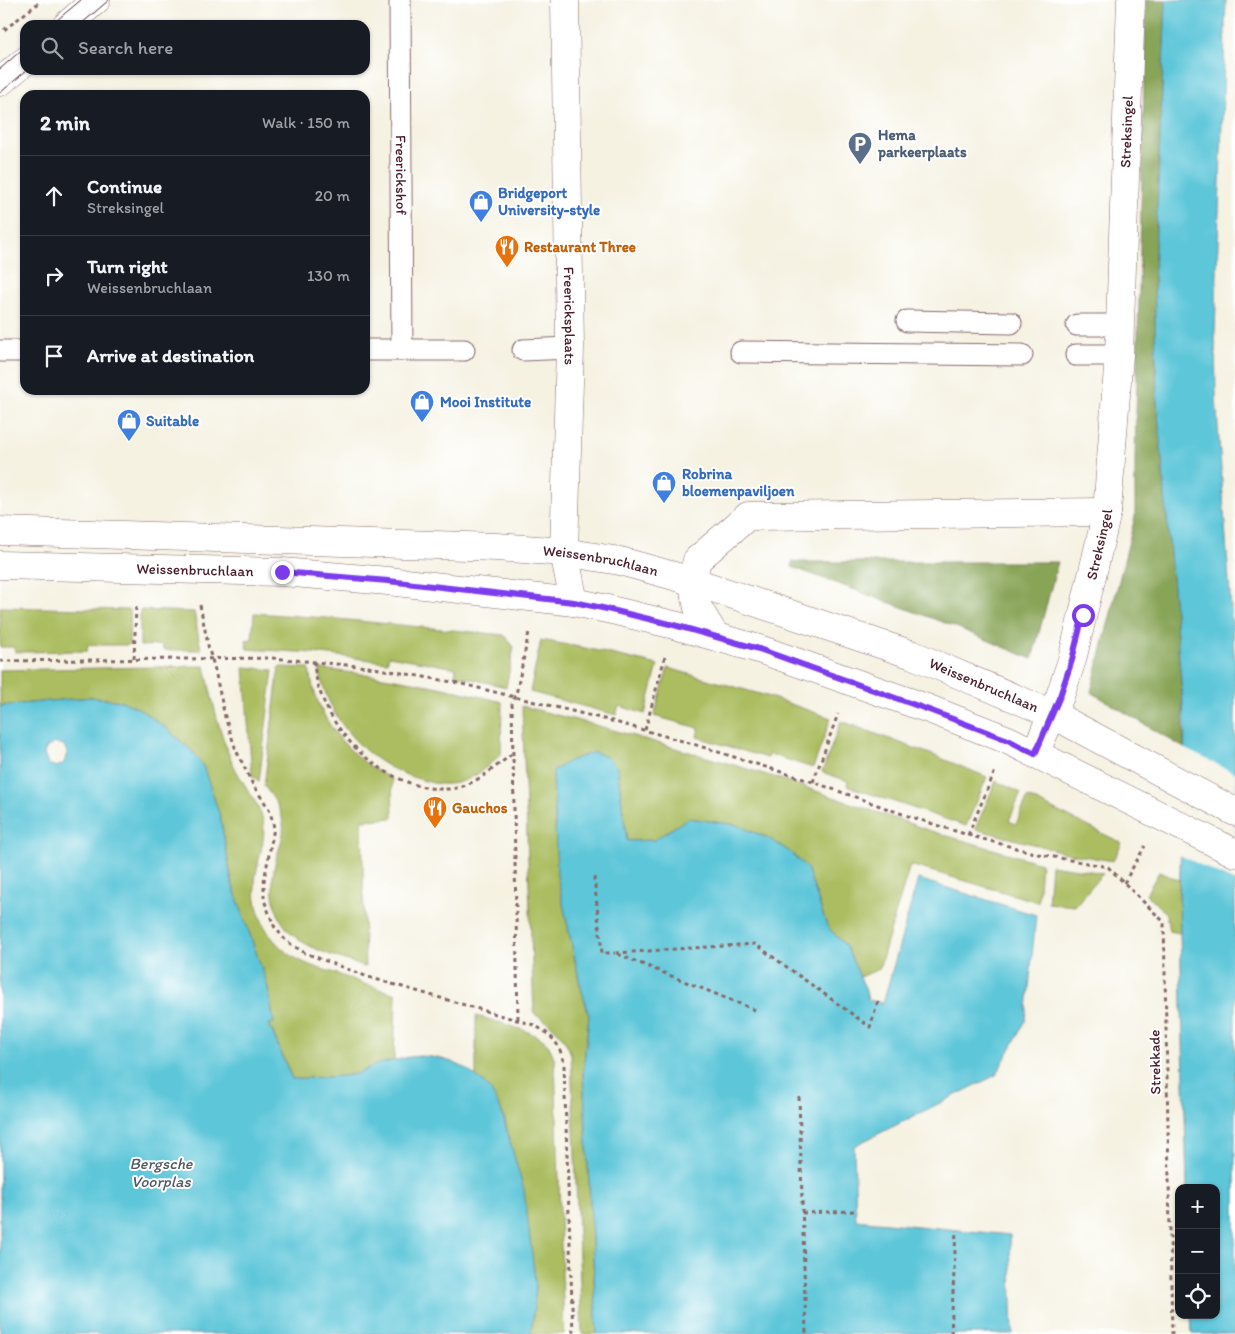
<!DOCTYPE html>
<html lang="en">
<head>
<meta charset="utf-8">
<style>
	:root { --surface:#171b24; --page:#20242c; --text:#f1f3f6; --muted:#9ea1a6; --line:#363941 }
	body { margin:0; font-family:Itim,sans-serif; background:var(--page); color:var(--text) }
	.controls { position:absolute; right:15px; bottom:15px; display:grid; overflow:hidden; border-radius:10px; box-shadow:0 1px 4px #0004 }
	.controls button { width:45px; height:45px; display:grid; place-items:center; padding:0; border:0; border-bottom:1px solid var(--line); background:var(--surface); color:var(--text); font:25px sans-serif }
	.stop { position:absolute; width:15px; height:15px; margin:-11px; border:4px solid #7c3aed; border-radius:50%; background:#fff }
	.stop.end { background:#7c3aed; border-color:#fff; box-shadow:0 1px 5px #0008 }
	.list { margin:0; padding:0; list-style:none }
	h2 { display:flex; justify-content:space-between; align-items:center; height:65px; margin:0; padding:0 20px; font-size:21px }
	h2 small { font-size:16px; font-weight:400; color:var(--muted) }
	.list li { display:grid; grid-template-columns:32px 1fr auto; gap:15px; align-items:center; box-sizing:border-box; height:80px; padding:0 20px; border-top:1px solid var(--line) }
	.list b { display:block; font-size:19px; white-space:nowrap }
	.list p { margin:0; font-size:16px; white-space:nowrap; color:var(--muted) }
	.list em { font-size:16px; font-style:normal; color:var(--muted) }
	.icon { flex:none; width:28px; height:28px; fill:none; stroke:currentColor; stroke-width:2; stroke-linecap:round; stroke-linejoin:round }
	.map { position:relative; flex:none; width:1235px; height:1334px; overflow:hidden }
	.search { position:absolute; background:var(--surface); box-shadow:0 1px 4px #0004; left:20px; top:20px; width:350px; height:55px; display:flex; align-items:center; gap:12px; box-sizing:border-box; padding:0 18px; border-radius:15px; color:var(--muted); font-size:19px }
	.panel { position:absolute; background:var(--surface); box-shadow:0 1px 4px #0004; left:20px; top:90px; width:350px; height:305px; border-radius:15px }
	.map>svg:first-child { display:block }
	.green { fill:#abbd61; stroke:#7a6e46 }
	.forest { fill:#88a457; stroke:#696241 }
	.water { fill:#5dc6d9; stroke:#547282; fill-rule:evenodd }
	.pier { fill:#f5f2e2 }
	.lines { fill:none; stroke-linecap:round; stroke-linejoin:round }
	.service-casing { stroke:#86696b; stroke-width:23 }
	.minor-casing { stroke:#86696b; stroke-width:29 }
	.tertiary-casing { stroke:#86696b; stroke-width:29 }
	.path { stroke:#86696b; stroke-width:3; stroke-dasharray:4 4; stroke-linecap:butt }
	.service { stroke:#fff; stroke-width:21 }
	.minor { stroke:#fff; stroke-width:28 }
	.tertiary { stroke:#fff; stroke-width:28 }
	.tram { stroke:#4a1f2b; stroke-width:1 }
	.route { stroke:#7c3aed; stroke-width:6 }
	.labels { text-anchor:middle; stroke-width:4; stroke-linejoin:round; paint-order:stroke }
	.street-label { font-size:15px; fill:#4a1f2b; stroke:#fff }
	.service-label { font-size:15px; font-weight:bold; fill:#4e5e75; stroke:#fff; text-anchor:start }
	.shop-label { font-size:15px; font-weight:bold; fill:#366cbe; stroke:#fff; text-anchor:start }
	.food-label { font-size:15px; font-weight:bold; fill:#c56008; stroke:#fff; text-anchor:start }
	.water-label { font-size:16px; font-style:italic; fill:#515968; stroke:#fff }
</style>
</head>
<body>
<div class="map">
<svg width="1235" height="1334" viewBox="0 0 1235 1334">
	<rect width="100%" height="100%" fill="#fff"/>
	<filter id="ink" filterUnits="userSpaceOnUse"><feTurbulence type="fractalNoise" baseFrequency=".02" numOctaves="2"/><feDisplacementMap in="SourceGraphic" scale="10" xChannelSelector="R" yChannelSelector="G"/><feConvolveMatrix kernelMatrix="1 2 1 2 8 2 1 2 1" color-interpolation-filters="sRGB"/></filter>
	<filter id="wash" filterUnits="userSpaceOnUse"><feTurbulence type="fractalNoise" baseFrequency=".0096" numOctaves="4" result="noise"/><feDisplacementMap in="SourceGraphic" scale="20" xChannelSelector="R" yChannelSelector="G"/><feGaussianBlur stdDeviation="1.12" result="paint"/><feColorMatrix in="noise" values="0 0 0 0 0 0 0 0 0 0 0 0 0 0 0 0 0 1.4 0 .05"/><feComposite in="paint" operator="in"/></filter>
	<g filter="url(#wash)">
		<rect width="100%" height="100%" fill="#f5f2e2"/>
		<g class="green">
			<path d="M0,607l130,3 -1,35h-41l-1,6 -72,1 -1,-5h-14z"/>
			<path d="M140,610l54,2 7,38h-38l-1,-5 -22,1z"/>
			<path d="M254,613l73,5 177,17 10,12 -8,40 -51,-12 1,-7 -67,-12 -2,6 -73,-9 -67,-4 -1,-9 6,-1z"/>
			<path d="M541,640l44,8 73,17 -13,49 -26,-8 -3,9 -86,-23z"/>
			<path d="M205,666c7,33 14,67 28,98 7,16 27,41 30,56 4,19 -7,43 -8,63 -1,35 16,64 48,79 10,5 21,8 32,11 20,8 40,15 61,21l-2,66 -19,5 -18,9 -14,2 -51,3 -23,-56h5l-7,-39 -35,-101 -12,-67 -17,-50 -11,-15 -25,-22 -27,-20 -18,-8 -31,-4 -91,9v-36z"/>
			<path d="M244,667l29,3 -14,111 -7,-5z"/>
			<path d="M279,667l30,1c7,50 38,89 83,111l1,39 -31,2 3,147c-21,-8 -45,-14 -64,-26 -28,-18 -33,-51 -25,-81 3,-13 9,-24 7,-37 -2,-15 -10,-26 -19,-37z"/>
			<path d="M668,668l99,28 64,22 -18,50 -44,-14 -2,4 -70,-21 2,-9 -45,-12z"/>
			<path d="M319,669c62,6 123,17 183,33l-1,52c-14,14 -32,29 -52,30 -10,1 -21,-2 -30,-5 -51,-14 -91,-58 -100,-110z"/>
			<path d="M522,706l77,20 128,37 54,16 153,53 107,31 -3,39 -128,-37 -31,104 -19,8 -14,-31 -19,-20 -20,-58 -17,-16 -20,-13 -33,-14 -49,-7 -34,22 -27,1 -10,-74 -60,108 23,109 9,32 -6,55 14,263h-15l-11,-280c-7,-19 -19,-31 -37,-40z"/>
			<path d="M841,721l92,34 54,22 -21,49 -119,-40 1,-5 -26,-9z"/>
			<path d="M996,781l25,12 -12,28 7,3 12,-27 94,46 -9,18 -42,-7 -96,-25z"/>
			<path d="M1051,865l52,8 -28,33 -27,-3z"/>
			<path d="M1159,872l20,8 1,53 -11,-2 -3,-17 -20,-20z"/>
			<path d="M476,1016c18,5 56,14 70,26 4,5 6,11 9,18l9,274h-33l5,-47 -31,-167c-6,-17 -15,-31 -29,-43z"/>
		</g>
		<g class="forest">
			<path d="M1146,0h20l-12,274 3,126 25,293 2,55 -93,-56 44,-175v-60z"/>
			<path d="M792,562h266l-26,97 -76,-32 -164,-60z"/>
		</g>
		<g class="water">
			<path d="M1166,0h60l-11,333 1,65 19,268v184l-2,31 2,1v452h-43l-1,-19h25v-127h-29l-8,-291 6,-169 -28,-327 -3,-127z"/>
			<path d="M91,697l31,4 18,8 27,20 25,22 11,15 17,50 12,67 35,101 7,39 -5,1 23,55 51,-3 14,-2 18,-9 34,-8 13,-1 17,2 13,4 13,6 19,15 7,8 10,19 23,80 12,97 -5,47h-531v-628zM55,743l9,2 3,8 -3,10 -7,4 -9,-3 -4,-11 3,-6z"/>
			<path d="M594,752l13,5 10,10 10,74 27,-1 34,-22 49,7 33,14 20,13 17,16 20,58 19,20 19,42 3,12 15,3 35,-124 118,36 -10,105 -30,55 -142,71 2,74 154,15 3,99h-416l-14,-263 6,-55 -9,-32 -23,-109 -4,-104 14,-9z"/>
		</g>
		<path class="pier" d="M1181,747l54,26v109l-57,-28z"/>
	</g>
	<g filter="url(#ink)">
		<g class="lines">
			<defs>
				<g id="service">
					<path id="s1" d="M400,0l2,350"/>
					<path d="M907,321l104,2"/>
					<path d="M1077,325h43"/>
					<path d="M365,350h99"/>
					<path d="M523,350l47,-2"/>
					<path d="M0,351h25"/>
					<path d="M741,352l281,3"/>
					<path d="M1076,355h43"/>
				</g>
				<g id="minor">
					<path id="s2" d="M565,0l5,348 -6,204 10,50"/>
					<path d="M67,25l29,-25"/>
					<path d="M0,82l25,-21"/>
					<path d="M715,636l-17,-28 -6,-27 5,-21 51,-44 359,-4"/>
					<path id="s3" d="M1035,754l25,-58 12,-36 35,-148 12,-157 12,-355"/>
				</g>
				<g id="tertiary">
					<path id="s4" d="M0,531l497,16 67,5 56,9 72,20 221,74 139,59 183,98"/>
					<path id="s5" d="M0,565l282,7 106,9 186,21 33,7 67,16 85,24 170,60 79,31 227,113"/>
				</g>
			</defs>
			<use href="#service" class="service-casing"/>
			<use href="#minor" class="minor-casing"/>
			<use href="#tertiary" class="tertiary-casing"/>
			<g class="path">
				<path d="M4,30l33,-26 2,3"/>
				<path d="M200,605l9,45 5,16 11,51 11,33 17,35 16,24 3,10 2,9 -10,53v19l10,26 12,15 19,12 63,24 166,48c19,11 26,18 30,40l9,269"/>
				<path d="M134,659l2,-53"/>
				<path d="M0,661l272,-3 96,9 90,16 150,37 85,24 120,38 98,35 57,18 70,19 70,13 56,55 8,412"/>
				<path d="M314,661c3,64 69,131 135,128 23,-1 46,-22 63,-35"/>
				<path d="M645,730l20,-73"/>
				<path d="M813,782l25,-68"/>
				<path d="M968,835l27,-64"/>
				<path d="M594,877l8,76h13"/>
				<path d="M1124,883l21,-37"/>
				<path d="M755,1010l-140,-57 140,-9 115,83 8,-26"/>
				<path d="M518,1019l-6,-315 5,-14 12,-58"/>
				<path d="M799,1097l7,237"/>
				<path d="M802,1213l54,-2"/>
				<path d="M951,1334l5,-104"/>
			</g>
			<use href="#service" class="service"/>
			<use href="#minor" class="minor"/>
			<use href="#tertiary" class="tertiary"/>
			<g class="tram">
				<path d="M51,25l30,-25"/>
				<path d="M80,25l29,-25"/>
				<path d="M0,69l25,-22"/>
				<path d="M0,93l27,-23"/>
			</g>
		</g>
	</g>
	<g class="lines" filter="url(#ink)">
		<path class="route" d="M282,572l106,9 186,21 33,7 67,16 85,24 170,61 79,30 27,14 25,-58 12,-36 11,-45"/>
	</g>
	<defs>
		<symbol id="parking-pin" viewBox="-11 -11 22 30"><path d="M0 17L-7.5 6A9.5 9.5 0 1 1 7.5 6Z" fill="#5c6f8a" stroke="#fff"/><path d="M-3.5-5.5H1a3.5 3.5 0 0 1 0 7H-1V5.5H-3.5ZM-1-3.4V-.6H.8a1.4 1.4 0 0 0 0-2.8Z" fill="#fff"/></symbol>
		<symbol id="shop-pin" viewBox="-11 -11 22 30"><path d="M0 17L-7.5 6A9.5 9.5 0 1 1 7.5 6Z" fill="#3f7fe0" stroke="#fff"/><path d="M-5-2.5h2.3a2.7 3.5 0 0 1 5.4 0H5L5.5 6h-11ZM-1.5-2.5h3a1.5 2.3 0 0 0-3 0Z" fill="#fff"/></symbol>
		<symbol id="restaurant-pin" viewBox="-11 -11 22 30"><path d="M0 17L-7.5 6A9.5 9.5 0 1 1 7.5 6Z" fill="#e8710a" stroke="#fff"/><path d="M-5-6h1v4h1v-4h1v4h1v-4h1v5L-1.5 .5V6h-2V.5L-5-1ZM5-6V6H3V1.5H1.5Q1.5-4 5-6Z" fill="#fff"/></symbol>
	</defs>
	<g fill-rule="evenodd">
		<use href="#parking-pin" x="846" y="130" width="28" height="38"/>
		<use href="#shop-pin" x="467" y="188" width="28" height="38"/>
		<use href="#restaurant-pin" x="493" y="233" width="28" height="38"/>
		<use href="#shop-pin" x="408" y="388" width="28" height="38"/>
		<use href="#shop-pin" x="115" y="407" width="28" height="38"/>
		<use href="#shop-pin" x="650" y="469" width="28" height="38"/>
		<use href="#restaurant-pin" x="421" y="794" width="28" height="38"/>
	</g>
	<g class="labels">
		<g class="street-label">
			<text dy="5" stroke="none"><textPath href="#s3" startOffset="634">Streksingel</textPath></text>
			<text dy="5" stroke="none"><textPath href="#s1" startOffset="175">Freerickshof</textPath></text>
			<text dy="5" stroke="none"><textPath href="#s2" startOffset="316">Freericksplaats</textPath></text>
			<text dy="5" stroke="none"><textPath href="#s3" startOffset="220">Streksingel</textPath></text>
			<text dy="5" stroke="none"><textPath href="#s4" startOffset="602">Weissenbruchlaan</textPath></text>
			<text dy="5" stroke="none"><textPath href="#s5" startOffset="195">Weissenbruchlaan</textPath></text>
			<text dy="5" stroke="none"><textPath href="#s4" startOffset="1006">Weissenbruchlaan</textPath></text>
			<text transform="translate(1155 1062) rotate(-91)" y="5">Strekkade</text>
		</g>
		<g class="service-label">
			<text x="878" y="140">Hema<tspan x="878" dy="17">parkeerplaats</tspan></text>
		</g>
		<g class="shop-label">
			<text x="498" y="198">Bridgeport<tspan x="498" dy="17">University-style</tspan></text>
			<text x="440" y="407">Mooi Institute</text>
			<text x="146" y="426">Suitable</text>
			<text x="682" y="479">Robrina<tspan x="682" dy="17">bloemenpaviljoen</tspan></text>
		</g>
		<g class="food-label">
			<text x="524" y="252">Restaurant Three</text>
			<text x="452" y="813">Gauchos</text>
		</g>
		<g class="water-label">
			<text x="161" y="1169">Bergsche<tspan x="161" dy="18">Voorplas</tspan></text>
		</g>
	</g>
</svg>
<div class="controls">
<button>+</button>
<button>−</button>
<button><svg class="icon" aria-label="locate" viewBox="0 0 24 24"><circle cx="12" cy="12" r="6"/><path d="M12 2v4M12 18v4M2 12h4M18 12h4"/></svg></button>
</div>
<div class="stop" style="left:1083px;top:615px"></div>
<div class="stop end" style="left:282px;top:572px"></div>
<div class="search"><svg class="icon" aria-label="search" viewBox="0 0 24 24"><circle cx="10" cy="10" r="6"/><path d="M15 15l6 6"/></svg>Search here</div>
<section class="panel">
<h2>2 min<small>Walk · 150 m</small></h2>
<ul class="list">
<li><svg class="icon" aria-label="ahead" viewBox="0 0 24 24"><path d="M12 20V5M6 11l6-6 6 6"/></svg><div><b>Continue</b><p>Streksingel</p></div><em>20 m</em></li>
<li><svg class="icon" aria-label="right" viewBox="0 0 24 24"><path d="M7 20v-9h11M14 6l5 5-5 5"/></svg><div><b>Turn right</b><p>Weissenbruchlaan</p></div><em>130 m</em></li>
<li><svg class="icon" aria-label="arrive" viewBox="0 0 24 24"><path d="M6 21V4h12l-3 4 3 4H6"/></svg><div><b>Arrive at destination</b></div></li>
</ul>
</section>
</div>
</body>
</html>
